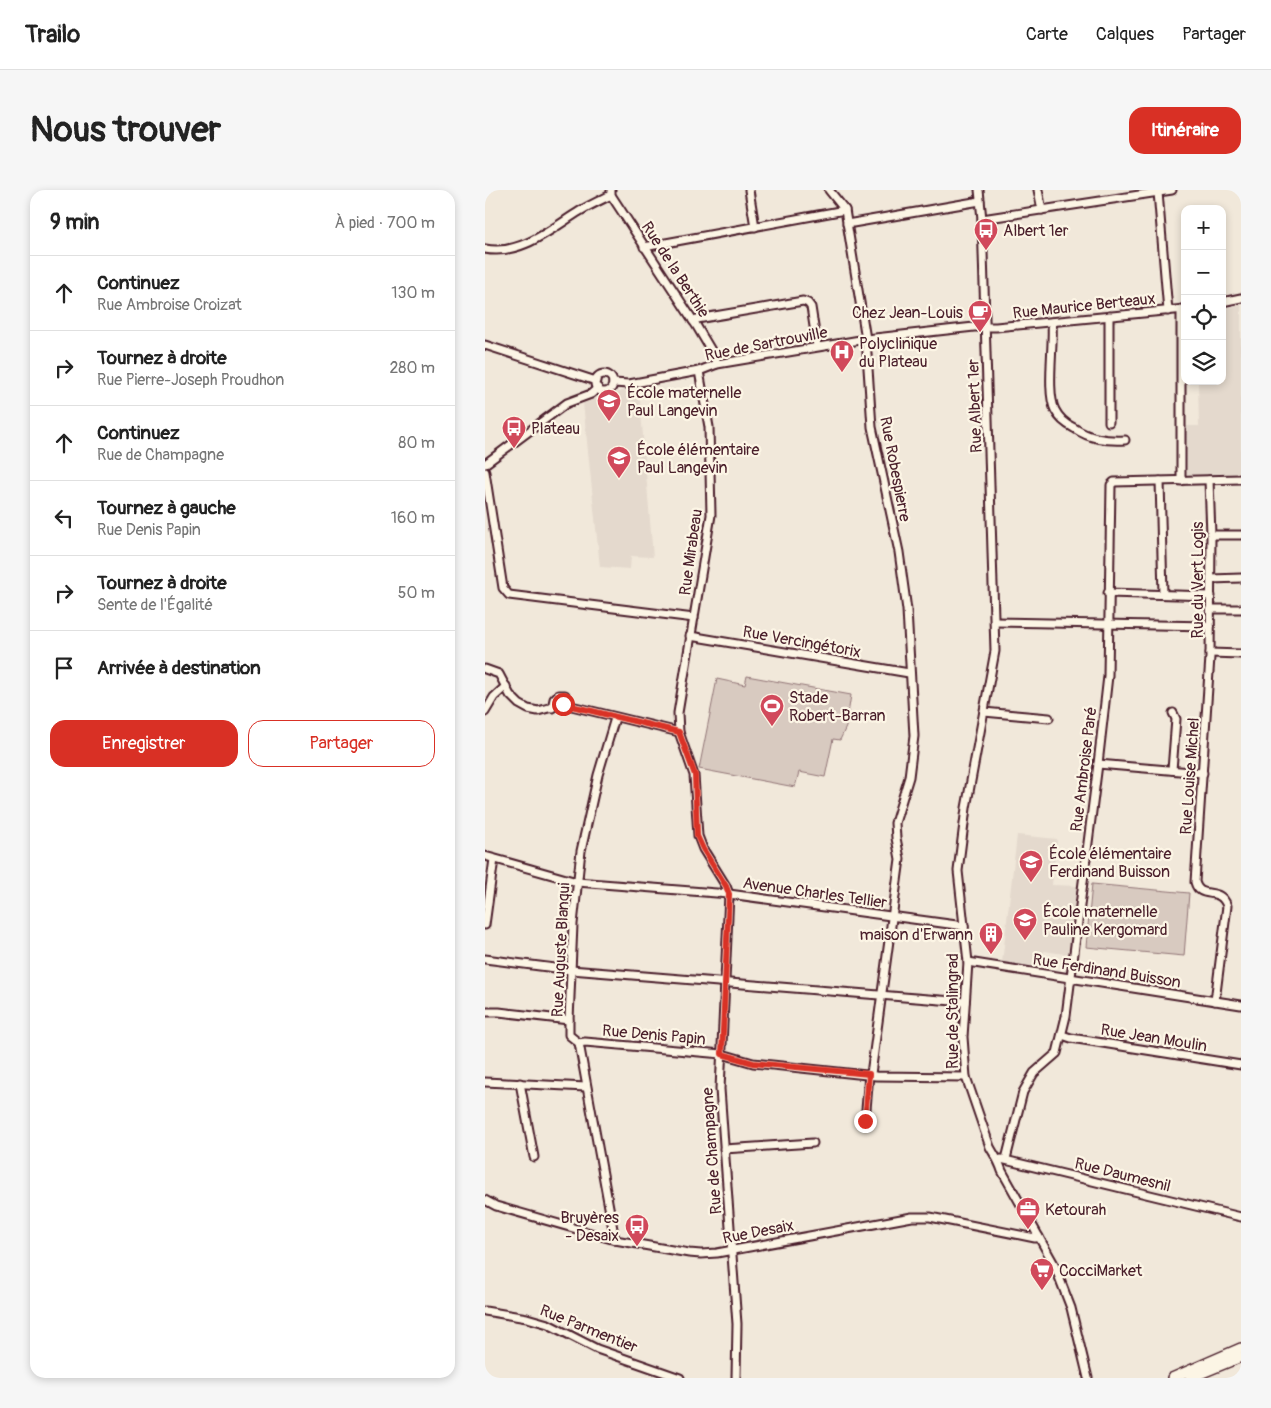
<!DOCTYPE html>
<html lang="fr">
<head>
<meta charset="utf-8">
<style>
	:root { --surface:#fff; --page:#f6f6f6; --text:#222; --muted:#767676; --line:#e0e0e0; --accent:#d93025 }
	body { margin:0; font-family:Pangolin,sans-serif; background:var(--page); color:var(--text) }
	.controls { position:absolute; right:15px; top:15px; display:grid; overflow:hidden; border-radius:10px; box-shadow:0 2px 8px #0003 }
	.controls button { width:45px; height:45px; display:grid; place-items:center; padding:0; border:0; border-bottom:1px solid var(--line); background:var(--surface); color:var(--text); font:25px sans-serif }
	.stop { position:absolute; width:15px; height:15px; margin:-11px; border:4px solid #d93025; border-radius:50%; background:#fff }
	.stop.end { background:#d93025; border-color:#fff; box-shadow:0 1px 5px #0008 }
	.list { margin:0; padding:0; list-style:none }
	h2 { display:flex; justify-content:space-between; align-items:center; height:65px; margin:0; padding:0 20px; font-size:21px }
	h2 small { font-size:16px; font-weight:400; color:var(--muted) }
	.list li { display:grid; grid-template-columns:32px 1fr auto; gap:15px; align-items:center; box-sizing:border-box; height:75px; padding:0 20px; border-top:1px solid var(--line) }
	.list b { display:block; font-size:19px; white-space:nowrap }
	.list p { margin:0; font-size:16px; white-space:nowrap; color:var(--muted) }
	.list em { font-size:16px; font-style:normal; color:var(--muted) }
	.actions { display:flex; gap:10px; padding:15px 20px }
	.actions a { flex:1; padding:11px 0; border:1px solid var(--accent); border-radius:15px; text-align:center; font-size:18px; color:var(--accent) }
	.actions .main { background:var(--accent); color:#fff }
	.icon { flex:none; width:28px; height:28px; fill:none; stroke:currentColor; stroke-width:2; stroke-linecap:round; stroke-linejoin:round }
	.map { position:relative; flex:none; width:756px; height:1188px; overflow:hidden; border-radius:15px }
	header { display:flex; align-items:center; gap:30px; box-sizing:border-box; height:70px; padding:0 25px; background:var(--surface); border-bottom:1px solid var(--line) }
	header strong { font-size:24px }
	nav { display:flex; gap:28px; margin-inline-start:auto; font-size:18px }
	.intro { display:flex; align-items:center; justify-content:space-between; box-sizing:border-box; height:120px; padding:0 30px }
	h1 { margin:0; font-size:35px }
	.button { padding:12px 22px; border-radius:15px; background:var(--accent); color:#fff; font-size:18px; font-weight:700 }
	main { display:flex; gap:30px; padding:0 30px }
	aside { flex:1; background:var(--surface); border-radius:15px; box-shadow:0 2px 8px #0003 }
	.map>svg:first-child { display:block }
	.built { fill:#e4d9cd }
	.garden { fill:#d8cac0; stroke:#917476 }
	.lines { fill:none; stroke-linecap:round; stroke-linejoin:round }
	.minor-casing { stroke:#4a1f2b; stroke-width:11 }
	.major-casing { stroke:#4a1f2b; stroke-width:12 }
	.minor { stroke:#fcf5e5; stroke-width:7 }
	.major { stroke:#fcf5e5; stroke-width:9 }
	.route { stroke:#d93025; stroke-width:6 }
	.labels { text-anchor:middle; stroke-width:4.5; stroke-linejoin:round; paint-order:stroke }
	.poi-label { font-size:16px; fill:#4a1f2b; stroke:#fcf5e5; text-anchor:start }
	.street-label { font-size:16px; fill:#4a1f2b; stroke:#fcf5e5 }
</style>
</head>
<body>
<header>
<strong>Trailo</strong>
<nav><a>Carte</a><a>Calques</a><a>Partager</a></nav>
</header>
<div class="intro"><h1>Nous trouver</h1><a class="button">Itinéraire</a></div>
<main>
<aside>
<h2>9 min<small>À pied · 700 m</small></h2>
<ul class="list">
<li><svg class="icon" aria-label="ahead" viewBox="0 0 24 24"><path d="M12 20V5M6 11l6-6 6 6"/></svg><div><b>Continuez</b><p>Rue Ambroise Croizat</p></div><em>130 m</em></li>
<li><svg class="icon" aria-label="right" viewBox="0 0 24 24"><path d="M7 20v-9h11M14 6l5 5-5 5"/></svg><div><b>Tournez à droite</b><p>Rue Pierre-Joseph Proudhon</p></div><em>280 m</em></li>
<li><svg class="icon" aria-label="ahead" viewBox="0 0 24 24"><path d="M12 20V5M6 11l6-6 6 6"/></svg><div><b>Continuez</b><p>Rue de Champagne</p></div><em>80 m</em></li>
<li><svg class="icon" aria-label="left" viewBox="0 0 24 24"><path d="M17 20v-9H6M10 6l-5 5 5 5"/></svg><div><b>Tournez à gauche</b><p>Rue Denis Papin</p></div><em>160 m</em></li>
<li><svg class="icon" aria-label="right" viewBox="0 0 24 24"><path d="M7 20v-9h11M14 6l5 5-5 5"/></svg><div><b>Tournez à droite</b><p>Sente de l'Égalité</p></div><em>50 m</em></li>
<li><svg class="icon" aria-label="arrive" viewBox="0 0 24 24"><path d="M6 21V4h12l-3 4 3 4H6"/></svg><div><b>Arrivée à destination</b></div></li>
</ul>
<div class="actions"><a class="main">Enregistrer</a><a>Partager</a></div>
</aside>
<div class="map">
<svg width="756" height="1188" viewBox="0 0 756 1188">
	<rect width="100%" height="100%" fill="#f1e8da"/>
	<filter id="ink" filterUnits="userSpaceOnUse"><feTurbulence type="fractalNoise" baseFrequency=".02" numOctaves="2"/><feDisplacementMap in="SourceGraphic" scale="10" xChannelSelector="R" yChannelSelector="G"/><feConvolveMatrix kernelMatrix="1 2 1 2 8 2 1 2 1" color-interpolation-filters="sRGB"/></filter>
	<g filter="url(#ink)">
		<g class="built">
			<path d="M756,115v170l-49,2 -5,-3 -1,-48h13l-1,-45h24v-72z"/>
			<path d="M154,198l14,169 -22,-1 -1,13 -30,-2 -17,-164 39,-12z"/>
			<path d="M532,645l40,4 -5,46 27,1 -8,69 -27,-4 -2,18 -40,-6z"/>
		</g>
		<g class="garden">
			<path d="M262,486l104,19 -5,32 -6,13 -7,-1 -8,38 -26,-5 -4,15 -96,-18 18,-90 28,6z"/>
			<path d="M607,694l97,9 -5,63 -98,-9z"/>
		</g>
		<g class="lines">
			<defs>
				<g id="minor">
					<path d="M126,0v5l85,130 19,32 2,7"/>
					<path d="M264,0l6,37"/>
					<path d="M344,0l16,20 21,129 6,88 27,125 8,58 7,126 -5,41 -14,46 1,15 4,21 -29,215"/>
					<path d="M494,0l3,29 13,432 -29,157 -8,63 10,91 -5,75 3,40 24,70c5,9 9,14 12,24l52,93 17,44 17,70"/>
					<path d="M553,0l4,20"/>
					<path d="M673,2l10,119"/>
					<path d="M497,29l190,-29"/>
					<path d="M362,34l133,-23"/>
					<path d="M159,57l201,-37"/>
					<path d="M0,59c36,7 67,-21 95,-38 10,-6 21,-11 31,-16"/>
					<path d="M737,112l19,-4"/>
					<path d="M696,119v172"/>
					<path d="M624,126v106"/>
					<path d="M208,131l4,-2 106,-18 5,2 3,4 6,39"/>
					<path d="M567,132c2,22 -6,70 3,88 4,8 11,14 19,18 16,11 32,13 51,12"/>
					<path d="M0,155l111,36"/>
					<path d="M214,181l10,56 2,88 -33,198 1,19 15,43 4,61 5,13 23,37 3,8 -9,195 17,235 -1,54"/>
					<circle cx="119" cy="193" r="9"/>
					<path d="M128,193l16,1 70,-13 18,-7 149,-25 108,-12h22l189,-18"/>
					<path d="M0,274l82,-61 24,-9 7,-6"/>
					<path d="M0,282l18,116 6,7 185,23"/>
					<path d="M724,290l2,55 -1,122 -15,225c5,19 25,3 32,24l-12,95"/>
					<path d="M675,291l3,113"/>
					<path d="M726,345h30"/>
					<path d="M726,389l30,-1"/>
					<path d="M623,403l103,3"/>
					<path d="M725,419h31"/>
					<path d="M510,432l215,4"/>
					<path d="M205,446l219,37"/>
					<path d="M725,463l31,1"/>
					<path d="M0,479l14,5 11,21 9,9 9,5 10,2 25,-7 116,28"/>
					<path d="M67,518l2,-9 4,-4h7"/>
					<path d="M0,522l9,-15 12,-11"/>
					<path d="M499,522l65,6"/>
					<path d="M130,528l-17,57 -17,76 -8,73 -4,96v15l10,8 36,197"/>
					<path d="M613,574l105,9"/>
					<path d="M687,580l4,-51 -3,-6"/>
					<path d="M0,666l92,26 152,12 235,32"/>
					<path d="M0,735l9,-66"/>
					<path d="M0,769l86,11 394,32"/>
					<path d="M483,772l273,43"/>
					<path d="M0,822h14l70,8"/>
					<path d="M577,845l9,3 170,27"/>
					<path d="M94,853l6,-1 137,12 31,9 123,13 90,1"/>
					<path d="M0,892l101,5"/>
					<path d="M35,893l14,74"/>
					<path d="M380,931l4,-47"/>
					<path d="M239,959l89,-6"/>
					<path d="M516,969l240,58"/>
					<path d="M521,969l17,-67 11,-19 23,-20 9,-37 32,-252 10,-88 3,-191 3,-3 127,-3"/>
					<path d="M0,1010l11,6 119,34 74,13 12,1 16,-1 195,-36h18l105,21 4,-1"/>
					<path d="M0,1121l42,7 21,6 49,25 83,29"/>
				</g>
				<g id="major">
					<path d="M687,1188l69,-30"/>
					<path d="M705,1188l51,-21"/>
				</g>
			</defs>
			<use href="#minor" class="minor-casing"/>
			<use href="#major" class="major-casing"/>
			<use href="#minor" class="minor"/>
			<use href="#major" class="major"/>
		</g>
	</g>
	<g class="lines" filter="url(#ink)">
		<path class="route" d="M78,514l116,28 16,43 2,61 6,13 23,37 3,8 -7,160 31,9 116,11 -4,47"/>
	</g>
	<defs>
		<symbol id="bus-pin" viewBox="-11 -11 22 30"><path d="M0 17L-7.5 6A9.5 9.5 0 1 1 7.5 6Z" fill="#d1495b" stroke="#fcf5e5"/><path d="M-5-6H5V4H4V6H2V4H-2V6H-4V4H-5ZM-3.5-4V0h7V-4ZM-3.5 1.2v1.5H-2V1.2ZM2 1.2v1.5H3.5V1.2Z" fill="#fff"/></symbol>
		<symbol id="cafe-pin" viewBox="-11 -11 22 30"><path d="M0 17L-7.5 6A9.5 9.5 0 1 1 7.5 6Z" fill="#d1495b" stroke="#fcf5e5"/><path d="M-5.5-4.5H6V0H3Q3 3.5 0 3.5H-2.5Q-5.5 3.5-5.5 0ZM3-3.2v2h1.7v-2ZM-6 4.5H4V6H-6Z" fill="#fff"/></symbol>
		<symbol id="hospital-pin" viewBox="-11 -11 22 30"><path d="M0 17L-7.5 6A9.5 9.5 0 1 1 7.5 6Z" fill="#d1495b" stroke="#fcf5e5"/><path d="M-5-5h3v3.5h4V-5h3V5h-3V1.5h-4V5h-3Z" fill="#fff"/></symbol>
		<symbol id="school-pin" viewBox="-11 -11 22 30"><path d="M0 17L-7.5 6A9.5 9.5 0 1 1 7.5 6Z" fill="#d1495b" stroke="#fcf5e5"/><path d="M0-5L7-2L0 1L-7-2ZM-4 1L0 2.5L4 1V4Q0 6-4 4Z" fill="#fff"/></symbol>
		<symbol id="stadium-pin" viewBox="-11 -11 22 30"><path d="M0 17L-7.5 6A9.5 9.5 0 1 1 7.5 6Z" fill="#d1495b" stroke="#fcf5e5"/><path d="M0-5a6.5 5 0 1 0 0 10a6.5 5 0 1 0 0-10ZM-3.5-1.8h7v3.6h-7Z" fill="#fff"/></symbol>
		<symbol id="building-pin" viewBox="-11 -11 22 30"><path d="M0 17L-7.5 6A9.5 9.5 0 1 1 7.5 6Z" fill="#d1495b" stroke="#fcf5e5"/><path d="M-4-6H4V6H1V3H-1V6H-4ZM-2.5-4.3h1.7v1.8h-1.7ZM.8-4.3h1.7v1.8H.8ZM-2.5-1h1.7V.8h-1.7ZM.8-1h1.7V.8H.8Z" fill="#fff"/></symbol>
		<symbol id="office-pin" viewBox="-11 -11 22 30"><path d="M0 17L-7.5 6A9.5 9.5 0 1 1 7.5 6Z" fill="#d1495b" stroke="#fcf5e5"/><path d="M-6-3h4V-5.5h4V-3h4V5H-6ZM-1-4.5V-3h2v-1.5ZM-6 0V1H6V0Z" fill="#fff"/></symbol>
		<symbol id="supermarket-pin" viewBox="-11 -11 22 30"><path d="M0 17L-7.5 6A9.5 9.5 0 1 1 7.5 6Z" fill="#d1495b" stroke="#fcf5e5"/><path d="M-6-5.5h2.5l.6 2H6L4.5 2H-2.5L-4.4-4H-6ZM-1.5 3.2a1.3 1.3 0 1 0 .1 0ZM3 3.2a1.3 1.3 0 1 0 .1 0Z" fill="#fff"/></symbol>
	</defs>
	<g fill-rule="evenodd">
		<use href="#bus-pin" x="487" y="26" width="28" height="38"/>
		<use href="#cafe-pin" x="481" y="108" width="28" height="38"/>
		<use href="#hospital-pin" x="343" y="148" width="28" height="38"/>
		<use href="#school-pin" x="110" y="197" width="28" height="38"/>
		<use href="#bus-pin" x="15" y="224" width="28" height="38"/>
		<use href="#school-pin" x="120" y="254" width="28" height="38"/>
		<use href="#stadium-pin" x="273" y="502" width="28" height="38"/>
		<use href="#school-pin" x="532" y="658" width="28" height="38"/>
		<use href="#school-pin" x="526" y="716" width="28" height="38"/>
		<use href="#building-pin" x="492" y="730" width="28" height="38"/>
		<use href="#office-pin" x="529" y="1005" width="28" height="38"/>
		<use href="#bus-pin" x="138" y="1022" width="28" height="38"/>
		<use href="#supermarket-pin" x="543" y="1066" width="28" height="38"/>
	</g>
	<g class="labels">
		<g class="poi-label">
			<text x="518" y="46">Albert 1er</text>
			<text x="478" y="128" text-anchor="end">Chez Jean-Louis</text>
			<text x="374" y="159">Polyclinique<tspan x="374" dy="18">du Plateau</tspan></text>
			<text x="142" y="208">École maternelle<tspan x="142" dy="18">Paul Langevin</tspan></text>
			<text x="46" y="244">Plateau</text>
			<text x="152" y="265">École élémentaire<tspan x="152" dy="18">Paul Langevin</tspan></text>
			<text x="304" y="513">Stade<tspan x="304" dy="18">Robert-Barran</tspan></text>
			<text x="564" y="669">École élémentaire<tspan x="564" dy="18">Ferdinand Buisson</tspan></text>
			<text x="558" y="727">École maternelle<tspan x="558" dy="18">Pauline Kergomard</tspan></text>
			<text x="488" y="750" text-anchor="end">maison d'Erwann</text>
			<text x="560" y="1025">Ketourah</text>
			<text x="134" y="1033" text-anchor="end">Bruyères<tspan x="134" dy="18">- Desaix</tspan></text>
			<text x="574" y="1086">CocciMarket</text>
		</g>
		<g class="street-label">
			<text transform="translate(191 79) rotate(57)" y="6">Rue de la Berthie</text>
			<text transform="translate(599 115) rotate(-6)" y="6">Rue Maurice Berteaux</text>
			<text transform="translate(281 153) rotate(-11)" y="6">Rue de Sartrouville</text>
			<text transform="translate(489 216) rotate(-92)" y="6">Rue Albert 1er</text>
			<text transform="translate(411 279) rotate(79)" y="6">Rue Robespierre</text>
			<text transform="translate(205 362) rotate(-82)" y="6">Rue Mirabeau</text>
			<text transform="translate(712 390) rotate(-90)" y="6">Rue du Vert Logis</text>
			<text transform="translate(317 451) rotate(10)" y="6">Rue Vercingétorix</text>
			<text transform="translate(598 579) rotate(-83)" y="6">Rue Ambroise Paré</text>
			<text transform="translate(704 586) rotate(-86)" y="6">Rue Louise Michel</text>
			<text transform="translate(330 702) rotate(8)" y="6">Avenue Charles Tellier</text>
			<text transform="translate(75 760) rotate(-87)" y="6">Rue Auguste Blanqui</text>
			<text transform="translate(622 780) rotate(9)" y="6">Rue Ferdinand Buisson</text>
			<text transform="translate(467 821) rotate(-90)" y="6">Rue de Stalingrad</text>
			<text transform="translate(169 844) rotate(5)" y="6">Rue Denis Papin</text>
			<text transform="translate(669 847) rotate(9)" y="6">Rue Jean Moulin</text>
			<text transform="translate(226 961) rotate(-94)" y="6">Rue de Champagne</text>
			<text transform="translate(638 984) rotate(14)" y="6">Rue Daumesnil</text>
			<text transform="translate(273 1041) rotate(-11)" y="6">Rue Desaix</text>
			<text transform="translate(104 1138) rotate(22)" y="6">Rue Parmentier</text>
		</g>
	</g>
</svg>
<div class="controls">
<button>+</button>
<button>−</button>
<button><svg class="icon" aria-label="locate" viewBox="0 0 24 24"><circle cx="12" cy="12" r="6"/><path d="M12 2v4M12 18v4M2 12h4M18 12h4"/></svg></button>
<button><svg class="icon" aria-label="layers" viewBox="0 0 24 24"><path d="M12 4l9 5-9 5-9-5zM3 14l9 5 9-5"/></svg></button>
</div>
<div class="stop" style="left:78px;top:514px"></div>
<div class="stop end" style="left:380px;top:931px"></div>
</div>
</main>
</body>
</html>
